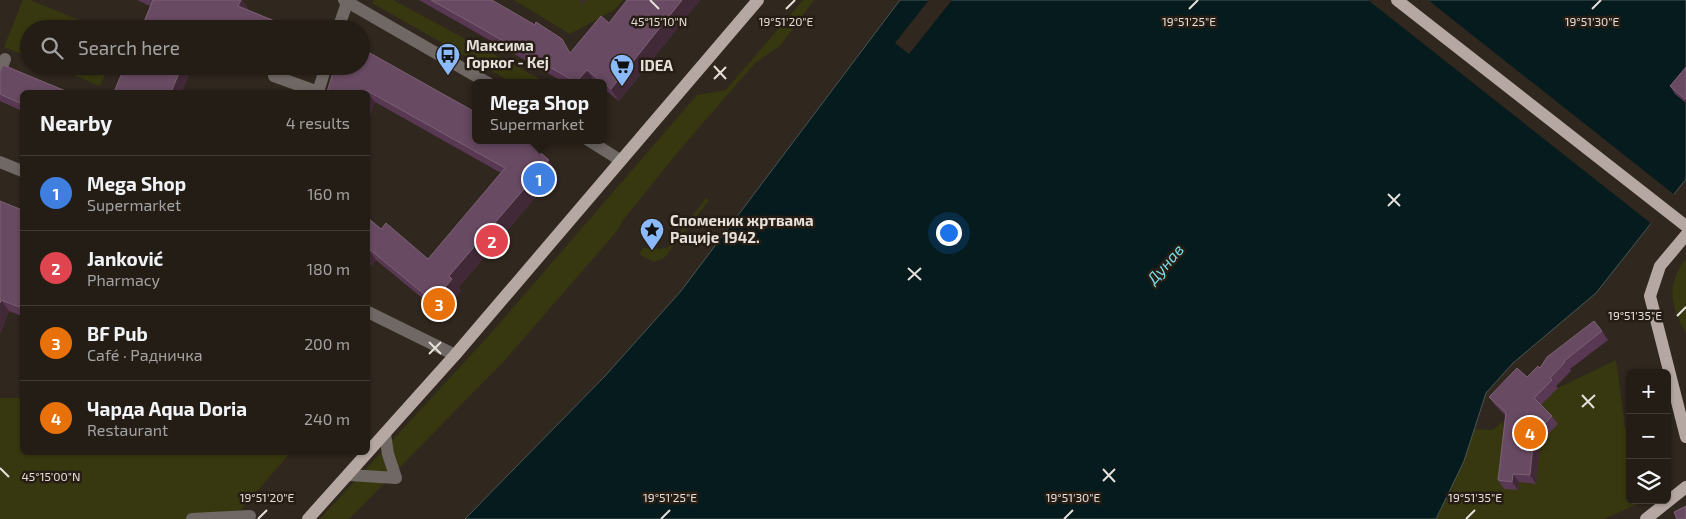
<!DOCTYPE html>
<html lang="en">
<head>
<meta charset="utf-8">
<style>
	:root { --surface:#241d16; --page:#2c261f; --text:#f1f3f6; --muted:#a3a2a1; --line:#413b35; --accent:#8bbafc }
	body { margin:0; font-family:"Exo 2",sans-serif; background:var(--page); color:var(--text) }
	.controls { position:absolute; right:15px; bottom:15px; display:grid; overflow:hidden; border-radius:8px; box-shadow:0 1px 4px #0004 }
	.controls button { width:45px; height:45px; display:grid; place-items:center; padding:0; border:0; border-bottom:1px solid var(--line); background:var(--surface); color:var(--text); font:25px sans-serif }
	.you { position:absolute; left:948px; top:232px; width:18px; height:18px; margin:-12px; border:4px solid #fff; border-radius:50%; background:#1a73e8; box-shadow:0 0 0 8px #1a73e833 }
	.badge { display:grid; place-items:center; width:32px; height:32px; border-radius:50%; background:var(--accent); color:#fff; font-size:16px; font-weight:700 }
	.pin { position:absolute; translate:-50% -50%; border:2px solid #fff; box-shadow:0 1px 5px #0006 }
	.popup { position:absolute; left:472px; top:79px; width:135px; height:65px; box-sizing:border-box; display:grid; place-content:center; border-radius:8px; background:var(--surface); filter:drop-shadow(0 1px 4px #0005); font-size:16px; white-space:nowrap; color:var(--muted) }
	.popup b { font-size:19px; color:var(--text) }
	.popup::after { content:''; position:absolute; left:50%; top:100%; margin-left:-10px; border:10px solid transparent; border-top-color:var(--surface) }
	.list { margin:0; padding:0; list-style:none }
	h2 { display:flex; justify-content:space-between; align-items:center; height:65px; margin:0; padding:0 20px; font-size:21px }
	h2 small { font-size:16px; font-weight:400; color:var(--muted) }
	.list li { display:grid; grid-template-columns:32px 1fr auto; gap:15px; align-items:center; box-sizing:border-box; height:75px; padding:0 20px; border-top:1px solid var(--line) }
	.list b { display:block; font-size:19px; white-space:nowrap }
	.list p { margin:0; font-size:16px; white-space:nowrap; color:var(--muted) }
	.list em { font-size:16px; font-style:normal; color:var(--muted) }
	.icon { flex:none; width:28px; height:28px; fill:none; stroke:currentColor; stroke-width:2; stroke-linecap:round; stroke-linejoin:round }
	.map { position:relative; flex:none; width:1686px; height:519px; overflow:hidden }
	.search { position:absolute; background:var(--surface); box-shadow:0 1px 4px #0004; left:20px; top:20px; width:350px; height:55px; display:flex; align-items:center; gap:12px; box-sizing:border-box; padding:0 18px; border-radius:28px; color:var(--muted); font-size:19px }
	.panel { position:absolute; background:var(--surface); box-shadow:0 1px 4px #0004; left:20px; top:90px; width:350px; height:365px; border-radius:8px }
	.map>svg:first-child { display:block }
	.green { fill:#37380f }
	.water { fill:#061b1d; stroke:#495656 }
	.pier { fill:#30271e }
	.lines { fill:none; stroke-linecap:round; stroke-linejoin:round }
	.minor { stroke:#6f6865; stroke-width:12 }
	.major { stroke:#b5a8a2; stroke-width:12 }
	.wall { fill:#593854 }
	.shaded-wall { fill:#422938 }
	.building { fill:#684a62; stroke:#7c6175 }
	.ticks { fill:none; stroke:#e6e0da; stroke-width:2 }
	.labels { text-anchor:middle; stroke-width:5; stroke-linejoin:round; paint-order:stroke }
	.poi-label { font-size:15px; font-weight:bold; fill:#e6e0da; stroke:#261d14; text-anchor:start }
	.water-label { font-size:16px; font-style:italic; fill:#75deea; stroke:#261d14 }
	.ticks-label { font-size:12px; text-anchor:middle; fill:#e6e0da; stroke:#261d14; stroke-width:5; stroke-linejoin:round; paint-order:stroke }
</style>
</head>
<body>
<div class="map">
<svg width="1686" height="519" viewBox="0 0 1686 519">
	<rect width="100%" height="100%" fill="#30271e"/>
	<g class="green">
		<path d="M23,0h7l71,29h-72v28l-25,-10z"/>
		<path d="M374,0h19l154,83h-34l-141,-80z"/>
		<path d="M514,0h109l-9,10 -44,24z"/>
		<path d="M803,0h11l-34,46 -25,17 -72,83 -60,74 -6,11 -112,129 -156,159h-29l172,-187 205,-237 29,-5z"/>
		<path d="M52,66h56l-8,20z"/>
		<path d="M706,198l3,2 -45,58 -10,4 -15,-8 4,-6 19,1 1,-2 4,2z"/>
		<path d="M1686,258v75c-16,-28 -20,-48 0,-75z"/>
		<path d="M1616,360l9,67 5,2v71h17l-43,19h-168l28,-58 9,-32 20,1 8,-7 5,1 11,66 23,-84 18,-18z"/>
		<path d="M0,398h22v54l268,1 -57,66h-233z"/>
	</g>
	<path class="water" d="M900,0h786v179l-90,114 -83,70 -27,30 -22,68 -28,58h-971l140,-143 76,-85z"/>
	<g class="pier">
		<path d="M929,0h23l-43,54 -14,-11z"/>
		<path d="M1368,0h60l248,196 -23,29z"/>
	</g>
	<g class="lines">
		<g class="minor">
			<path d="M344,0l144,83"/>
			<path d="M338,29l10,-29"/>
			<path d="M0,72l5,-13"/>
			<path d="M274,76l44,16"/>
			<path d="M318,92l8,-26"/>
			<path d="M588,140l32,20"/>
			<path d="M0,162l22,9"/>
			<path d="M368,312l87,43"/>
			<path d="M349,475l47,3 -8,-24 -3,-20"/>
			<path d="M192,519l58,-3"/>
		</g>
		<g class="major">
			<path d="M1397,0l289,226"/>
			<path d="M1686,235l-26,31 -10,30 36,141"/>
			<path d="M308,519l147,-164 303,-355"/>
			<path d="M1646,519l40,-32"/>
		</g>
	</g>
	<g class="wall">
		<path d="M137,0h105l6,9v1l46,19h-153l9,-23z"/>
		<path d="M419,0h73l79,53 38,-30 18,-23h73l-81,101 -16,-13v-5h-6l-2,-2 -2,2h-28z"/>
		<path d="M273,66h19l-3,7z"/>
		<path d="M335,66l222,106 -99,116 3,3 -12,14 -3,-3 -8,9 -62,-51 -4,5 -4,-3v-44l13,11 47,30 73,-86 -126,-71z"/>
		<path d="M1686,67v36l-11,-9 -5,-8z"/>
		<path d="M22,92v19l-22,-10v-7z"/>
		<path d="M0,201l22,9v106l-13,-5 -9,23z"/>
		<path d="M1602,331l6,9 -38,29 1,2 -15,15 2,2 -17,17 11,11 6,8 -18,19 -4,41 -17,-2 -1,8 -14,-1 -6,-9 7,-65 -10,-10 -6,-8 38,-20 13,-9z"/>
	</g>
	<g class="shaded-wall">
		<path d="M241,0h1l6,9 -3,7 -7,-10z"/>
		<path d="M582,0h4l-5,5 -1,-2z"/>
		<path d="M682,0h18l-81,101 -8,-12z"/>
		<path d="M182,66h11l-11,26h-11z"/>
		<path d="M284,66h8l-3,7z"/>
		<path d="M587,70l8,11 -2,2h-17z"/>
		<path d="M366,90l9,12 -7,20v-30h-3z"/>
		<path d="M549,160l8,12 -99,116 3,3 -12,14 -9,-12 9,-17z"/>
		<path d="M368,248l8,12 -4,5 -4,-5z"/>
		<path d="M22,249v11l-2,-4z"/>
		<path d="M437,290l9,12 -8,9 -8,-12z"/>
		<path d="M1,300l8,11 -9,23v-31z"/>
		<path d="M1534,434l6,9 -4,41 -6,-9z"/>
		<path d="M1513,474l6,8 -1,8 -6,-8z"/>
	</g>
	<g class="building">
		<path d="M153,0h88l-3,6 56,23h-94l-2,-1v1h-57z"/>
		<path d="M431,0h61l43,25 1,-3 26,17 8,14 31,-37 8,7 18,-23h55l-71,89 -24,-19 -11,12z"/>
		<path d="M361,48l114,64v28h50l3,2 21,18 -100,116 3,3 -12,14 -3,-3 -7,9 -62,-51v-30l13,11 5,-6 42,36 77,-91 -139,-78 -1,2h-38l8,-26h26z"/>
		<path d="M3,65l65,27h-46v12l-22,-10v-22z"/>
		<path d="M125,66h57l-11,26h-57z"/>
		<path d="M1686,67v31l-1,1 -15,-13z"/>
		<path d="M0,201l22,9v39l-2,7 2,1v51l-21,-8 -1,3z"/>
		<path d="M1594,321l8,10 -38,30 1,1 -15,16 2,2 -18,18 18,18 -18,18 -4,41 -17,-1 -1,8 -14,-2 8,-67 -17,-16 28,-29 10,9 11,-11 2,2 7,-11z"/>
		<path d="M1686,506v13h-9l-3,-7z"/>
	</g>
	<path class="ticks" d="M650,0l9,9M786,9l9,-9M1189,9l9,-9M1592,9l9,-9M714,66l12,13M714,79l12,-12M1388,194l12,12M1388,206l12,-12M908,268l13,12M908,280l13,-12M1677,316l9,-9M429,342l12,12M429,354l12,-12M1582,395l12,13M1582,407l13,-12M0,468l9,9M1103,469l12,13M1103,481l12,-12M258,519l9,-9M661,519l9,-9M1064,519l9,-9M1466,519l9,-9"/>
	<defs>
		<symbol id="bus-pin" viewBox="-11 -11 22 30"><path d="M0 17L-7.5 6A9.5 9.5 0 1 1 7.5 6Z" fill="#8bbafc" stroke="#261d14"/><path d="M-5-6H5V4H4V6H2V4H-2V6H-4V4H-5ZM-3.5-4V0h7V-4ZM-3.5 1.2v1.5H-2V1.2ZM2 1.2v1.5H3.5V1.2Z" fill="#111"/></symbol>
		<symbol id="supermarket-pin" viewBox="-11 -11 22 30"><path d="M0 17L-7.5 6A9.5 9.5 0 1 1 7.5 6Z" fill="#8bbafc" stroke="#261d14"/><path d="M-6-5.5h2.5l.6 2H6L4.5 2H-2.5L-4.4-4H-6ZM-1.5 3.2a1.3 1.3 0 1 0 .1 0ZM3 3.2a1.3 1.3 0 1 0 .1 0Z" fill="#111"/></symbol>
		<symbol id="sight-pin" viewBox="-11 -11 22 30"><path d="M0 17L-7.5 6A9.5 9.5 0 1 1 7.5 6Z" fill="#8bbafc" stroke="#261d14"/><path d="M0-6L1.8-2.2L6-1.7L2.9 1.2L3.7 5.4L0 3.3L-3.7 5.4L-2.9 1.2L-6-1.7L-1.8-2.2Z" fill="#111"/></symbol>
	</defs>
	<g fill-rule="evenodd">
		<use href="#bus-pin" x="434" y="41" width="28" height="38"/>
		<use href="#supermarket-pin" x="608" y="52" width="28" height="38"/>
		<use href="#sight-pin" x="638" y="216" width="28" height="38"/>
	</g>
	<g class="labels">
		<g class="poi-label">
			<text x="466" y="51">Максима<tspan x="466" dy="17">Горког - Кеј</tspan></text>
			<text x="640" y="71">IDEA</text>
			<text x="670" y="226">Споменик жртвама<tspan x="670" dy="17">Рације 1942.</tspan></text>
		</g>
		<g class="water-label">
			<text transform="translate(1165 264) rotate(-49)" y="6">Дунав</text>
		</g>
	</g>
	<g class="ticks-label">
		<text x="786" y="26">19°51'20"E</text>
		<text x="1189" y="26">19°51'25"E</text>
		<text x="1592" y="26">19°51'30"E</text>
		<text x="659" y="26">45°15'10"N</text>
		<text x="1635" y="320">19°51'35"E</text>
		<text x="51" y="481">45°15'00"N</text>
		<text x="267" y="502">19°51'20"E</text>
		<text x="670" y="502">19°51'25"E</text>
		<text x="1073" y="502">19°51'30"E</text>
		<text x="1475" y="502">19°51'35"E</text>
	</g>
</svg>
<div class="controls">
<button>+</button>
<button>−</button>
<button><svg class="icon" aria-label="layers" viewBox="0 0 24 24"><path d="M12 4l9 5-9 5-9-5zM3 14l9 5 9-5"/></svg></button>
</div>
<div class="you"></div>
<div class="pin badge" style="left:539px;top:179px;background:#3f7fe0">1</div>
<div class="popup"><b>Mega Shop</b>Supermarket</div>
<div class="pin badge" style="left:492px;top:241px;background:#e0444e">2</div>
<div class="pin badge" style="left:439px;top:304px;background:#e8710a">3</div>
<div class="pin badge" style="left:1530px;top:433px;background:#e8710a">4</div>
<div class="search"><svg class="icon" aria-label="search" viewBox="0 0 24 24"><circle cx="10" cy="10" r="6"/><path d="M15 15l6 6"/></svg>Search here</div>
<section class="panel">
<h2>Nearby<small>4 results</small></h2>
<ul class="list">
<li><span class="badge" style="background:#3f7fe0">1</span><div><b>Mega Shop</b><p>Supermarket</p></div><em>160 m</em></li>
<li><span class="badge" style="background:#e0444e">2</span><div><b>Janković</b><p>Pharmacy</p></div><em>180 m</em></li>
<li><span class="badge" style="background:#e8710a">3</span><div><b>BF Pub</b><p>Café · Радничка</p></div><em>200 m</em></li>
<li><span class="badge" style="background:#e8710a">4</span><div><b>Чарда Aqua Doria</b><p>Restaurant</p></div><em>240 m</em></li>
</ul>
</section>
</div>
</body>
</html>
